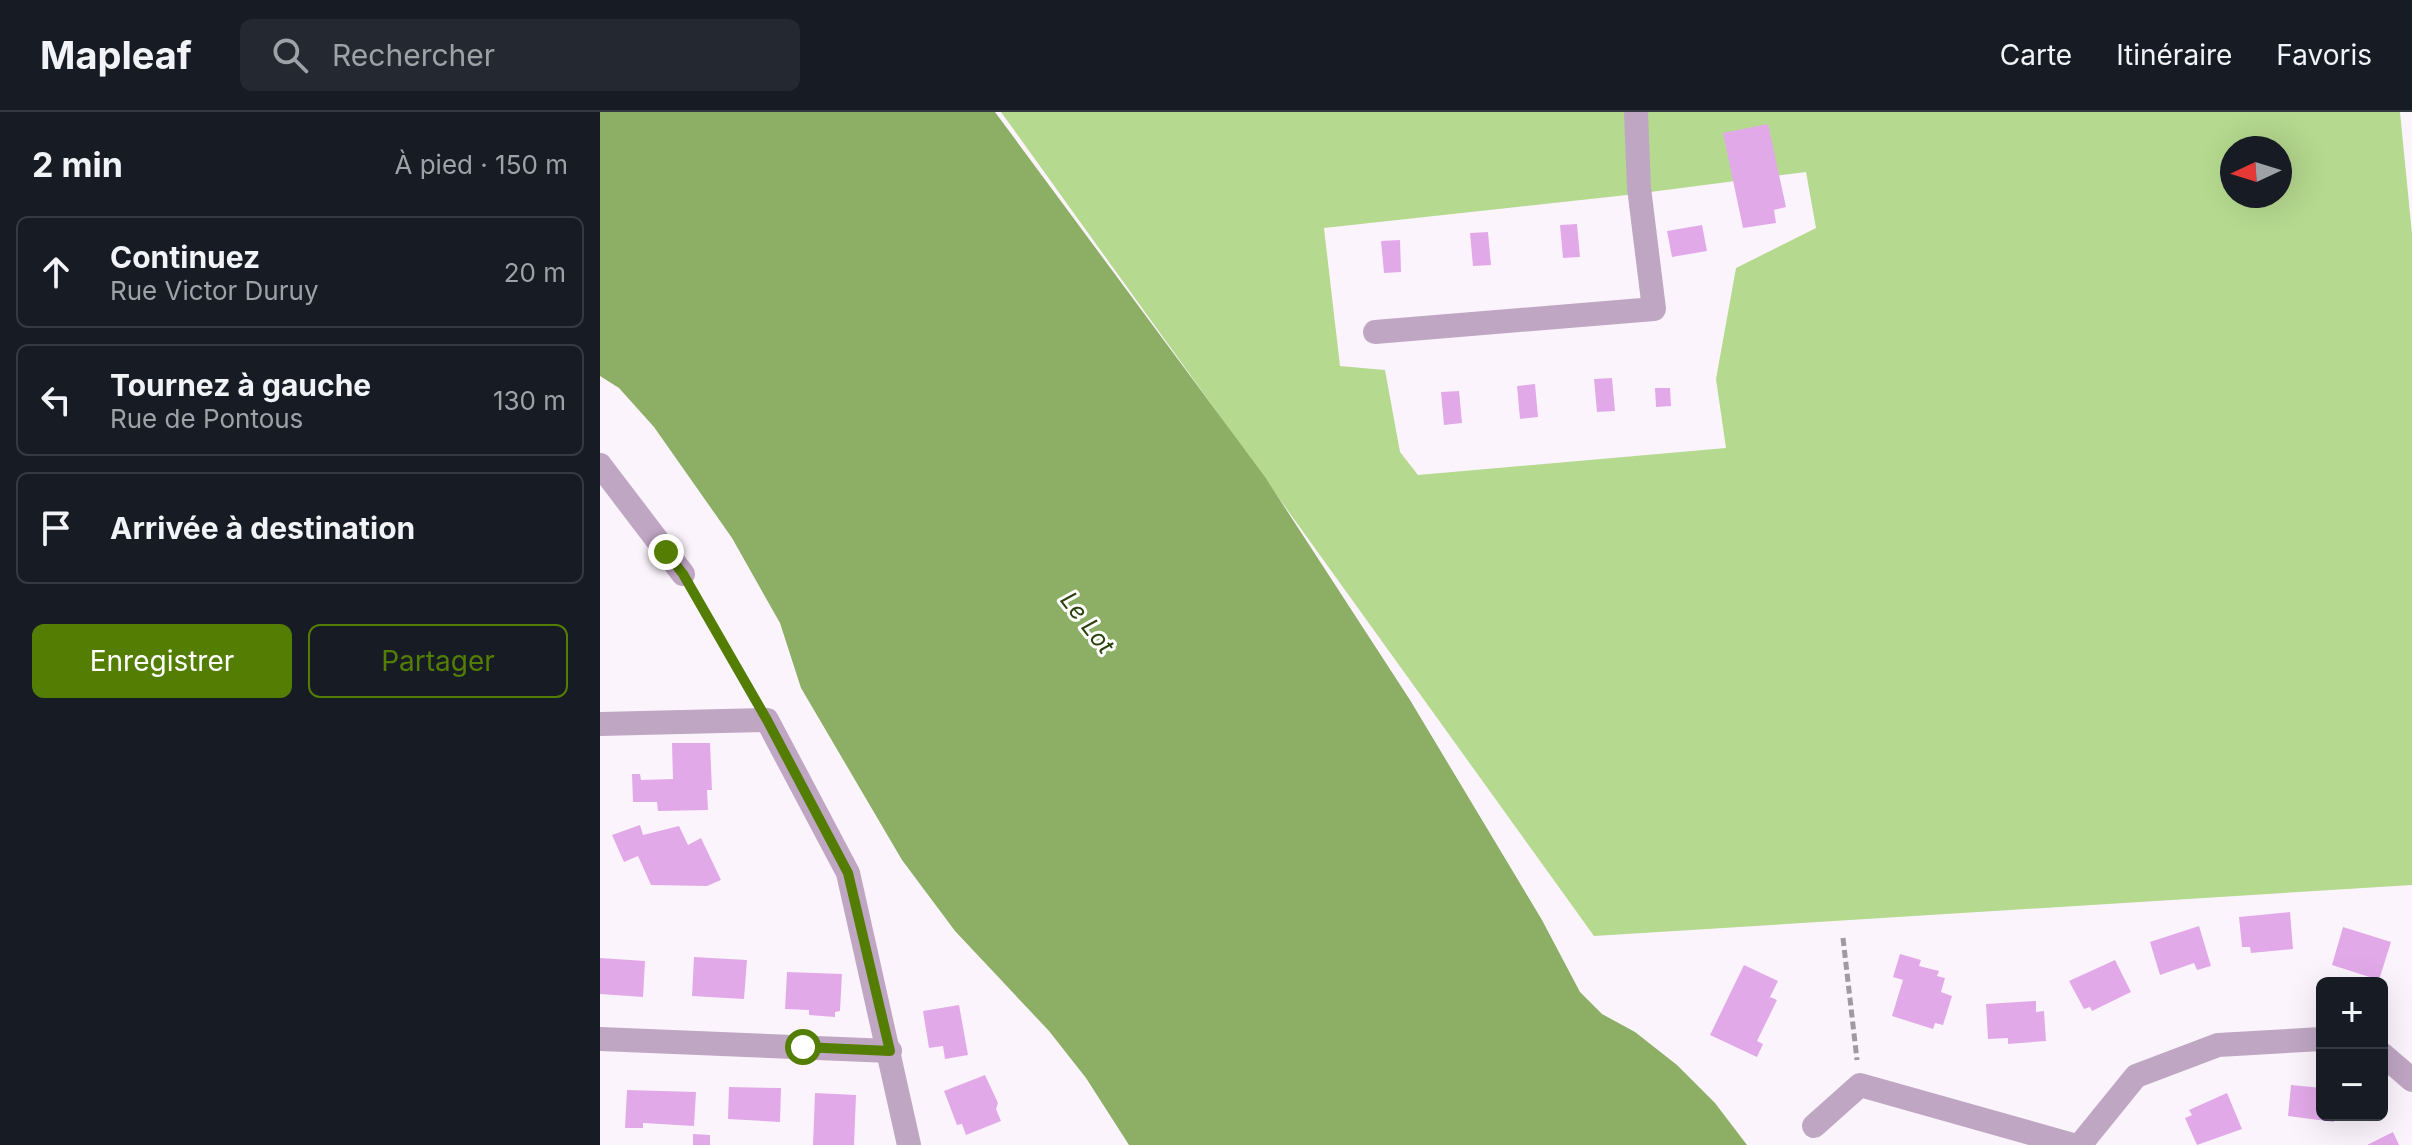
<!DOCTYPE html>
<html lang="fr">
<head>
<meta charset="utf-8">
<style>
	:root { --surface:#171b24; --page:#242831; --text:#f1f3f6; --muted:#9ea1a6; --line:#363941; --accent:#537e03 }
	body { margin:0; font-family:Inter,sans-serif; background:var(--page); color:var(--text) }
	.controls { position:absolute; right:24px; bottom:24px; display:grid; overflow:hidden; border-radius:12px; box-shadow:0 8px 32px #0002 }
	.controls button { width:72px; height:72px; display:grid; place-items:center; padding:0; border:0; border-bottom:2px solid var(--line); background:var(--surface); color:var(--text); font:40px sans-serif }
	.compass { position:absolute; left:1620px; top:24px; width:72px; height:72px; border-radius:50%; background:var(--surface); box-shadow:0 8px 32px #0002; rotate:266deg }
	.stop { position:absolute; width:24px; height:24px; margin:-18px; border:6px solid #537e03; border-radius:50%; background:#fff }
	.stop.end { background:#537e03; border-color:#fff; box-shadow:0 2px 8px #0008 }
	.list { margin:0; padding:0; list-style:none }
	h2 { display:flex; justify-content:space-between; align-items:center; height:104px; margin:0; padding:0 32px; font-size:34px }
	h2 small { font-size:26px; font-weight:400; color:var(--muted) }
	.list li { display:grid; grid-template-columns:52px 1fr auto; gap:24px; align-items:center; box-sizing:border-box; height:112px; margin:0 16px 16px; padding:0 16px; border:2px solid var(--line); border-radius:12px }
	.list b { display:block; font-size:30px; white-space:nowrap }
	.list p { margin:0; font-size:26px; white-space:nowrap; color:var(--muted) }
	.list em { font-size:26px; font-style:normal; color:var(--muted) }
	.actions { display:flex; gap:16px; padding:24px 32px }
	.actions a { flex:1; padding:18px 0; border:2px solid var(--accent); border-radius:12px; text-align:center; font-size:28px; color:var(--accent) }
	.actions .main { background:var(--accent); color:#fff }
	.icon { flex:none; width:44px; height:44px; fill:none; stroke:currentColor; stroke-width:2; stroke-linecap:round; stroke-linejoin:round }
	.map { position:relative; flex:none; width:1812px; height:1033px; overflow:hidden }
	header { display:flex; align-items:center; gap:48px; box-sizing:border-box; height:112px; padding:0 40px; background:var(--surface); border-bottom:2px solid var(--line) }
	header strong { font-size:38px }
	nav { display:flex; gap:44px; margin-inline-start:auto; font-size:28px }
	.search { width:560px; height:72px; background:var(--page); display:flex; align-items:center; gap:20px; box-sizing:border-box; padding:0 28px; border-radius:12px; color:var(--muted); font-size:30px }
	main { display:flex }
	aside { flex:1; background:var(--surface) }
	.map>svg:first-child { display:block }
	.green { fill:#b5d98f; fill-rule:evenodd }
	.water { fill:#8caf65 }
	.building { fill:#e2a9e9 }
	.lines { fill:none; stroke-linecap:round; stroke-linejoin:round }
	.path { stroke:#a199a2; stroke-width:5; stroke-dasharray:8 4; stroke-linecap:butt }
	.minor { stroke:#bfa6c3; stroke-width:24 }
	.route { stroke:#537e03; stroke-width:10 }
	.labels { text-anchor:middle; stroke-width:6; stroke-linejoin:round; paint-order:stroke }
	.water-label { font-size:24px; font-style:italic; fill:#2b410a; stroke:#fff }
</style>
</head>
<body>
<header>
<strong>Mapleaf</strong>
<div class="search"><svg class="icon" aria-label="search" viewBox="0 0 24 24"><circle cx="10" cy="10" r="6"/><path d="M15 15l6 6"/></svg>Rechercher</div>
<nav><a>Carte</a><a>Itinéraire</a><a>Favoris</a></nav>
</header>
<main>
<aside>
<h2>2 min<small>À pied · 150 m</small></h2>
<ul class="list">
<li><svg class="icon" aria-label="ahead" viewBox="0 0 24 24"><path d="M12 20V5M6 11l6-6 6 6"/></svg><div><b>Continuez</b><p>Rue Victor Duruy</p></div><em>20 m</em></li>
<li><svg class="icon" aria-label="left" viewBox="0 0 24 24"><path d="M17 20v-9H6M10 6l-5 5 5 5"/></svg><div><b>Tournez à gauche</b><p>Rue de Pontous</p></div><em>130 m</em></li>
<li><svg class="icon" aria-label="arrive" viewBox="0 0 24 24"><path d="M6 21V4h12l-3 4 3 4H6"/></svg><div><b>Arrivée à destination</b></div></li>
</ul>
<div class="actions"><a class="main">Enregistrer</a><a>Partager</a></div>
</aside>
<div class="map">
<svg width="1812" height="1033" viewBox="0 0 1812 1033">
	<rect width="100%" height="100%" fill="#fcf4fd"/>
	<path class="green" d="M401,0h1399l12,122v651l-818,51zM1632,36h48v48h-48zM1206,60l10,56 -80,40 -20,111 10,69 -308,27 -18,-23 -15,-82 -45,-4 -16,-138 303,-33z"/>
	<path class="water" d="M0,0h395l270,365 145,223 132,220 38,72 22,22 33,18 42,33 38,38 32,42h-618l-43,-67 -37,-47 -94,-100 -53,-71 -101,-172 -21,-65 -48,-85 -78,-111 -35,-39 -19,-12z"/>
	<g class="building">
		<path d="M1168,12l18,83 -12,3 2,13 -33,5 -20,-95z"/>
		<path d="M977,112l3,33 -17,1 -3,-33z"/>
		<path d="M1102,113l5,26 -35,6 -5,-26z"/>
		<path d="M888,120l3,33 -18,1 -3,-33z"/>
		<path d="M800,128l1,32 -17,1 -3,-32z"/>
		<path d="M1012,266l3,33 -18,1 -3,-33z"/>
		<path d="M935,272l3,33 -18,2 -3,-33z"/>
		<path d="M1055,276h15l1,18 -15,1z"/>
		<path d="M859,279l3,32 -18,2 -3,-33z"/>
		<path d="M72,631h38l2,47h-5l1,20 -50,1 -1,-9h-24l-1,-28h8l1,6 32,-1z"/>
		<path d="M40,713l3,10 36,-9 9,19 13,-7 20,42 -14,6 -56,-1 -13,-29 -14,6 -12,-27z"/>
		<path d="M1690,800l3,37 -42,4 -1,-6h-8l-3,-30z"/>
		<path d="M1599,814l12,40 -14,4 -3,-7 -34,12 -10,-33z"/>
		<path d="M1743,815l48,15 -12,38 -47,-15z"/>
		<path d="M1300,842l21,6 -2,6 20,5 -2,5 8,2 -4,14 11,4 -9,29 -8,-2 -2,6 -41,-13 11,-36 -10,-3z"/>
		<path d="M94,845l53,3 -3,39 -52,-3z"/>
		<path d="M0,846l45,3 -2,36 -43,-3z"/>
		<path d="M1515,848l16,32 -39,19 -2,-4 -6,2 -15,-28z"/>
		<path d="M1144,853l34,16 -8,16 7,3 -20,41 6,3 -6,13 -47,-22z"/>
		<path d="M187,860l55,2 -2,37 -5,1v5l-26,-2v-5l-24,-1z"/>
		<path d="M1436,889v11l8,-1 2,30 -38,3v-6l-20,1 -2,-35z"/>
		<path d="M359,893l9,50 -23,4 -2,-13 -14,2 -6,-37z"/>
		<path d="M385,963l13,28 -2,6 5,12 -35,14 -4,-11 -5,1 -13,-34z"/>
		<path d="M1691,973l31,3v27h12v7l-46,-6z"/>
		<path d="M129,975l52,1 -1,34 -52,-3z"/>
		<path d="M27,978l69,2 -2,34 -51,-3v5h-18z"/>
		<path d="M215,981l41,2 -2,50h-41z"/>
		<path d="M1627,981l15,36 -45,16 -12,-27 7,-3 -3,-5z"/>
		<path d="M1793,1020l6,13h-32z"/>
		<path d="M93,1022l17,1v10h-17z"/>
	</g>
	<g class="lines">
		<g class="path">
			<path d="M95,483l57,99"/>
			<path d="M1243,826l14,122"/>
		</g>
		<g class="minor">
			<path d="M775,220l279,-23 -15,-121 -3,-76"/>
			<path d="M0,353l83,109"/>
			<path d="M0,612l167,-4 81,153 61,272"/>
			<path d="M0,927l290,12"/>
			<path d="M1782,942l30,26"/>
			<path d="M1214,1014l46,-41 213,60"/>
			<path d="M1480,1033l56,-69 82,-31 104,-6"/>
		</g>
	</g>
	<g class="lines">
		<path class="route" d="M66,440l17,22 84,146 81,153 42,178 -87,-4"/>
	</g>
	<g class="labels">
		<g class="water-label">
			<text transform="translate(487 511) rotate(52)" y="8">Le Lot</text>
		</g>
	</g>
</svg>
<div class="controls">
<button>+</button>
<button>−</button>
</div>
<svg class="compass" viewBox="-18 -18 36 36"><path d="M0-13l5 13h-10z" fill="#e53935"/><path d="M0 13l5-13h-10z" fill="#9ea1a6"/></svg>
<div class="stop" style="left:203px;top:935px"></div>
<div class="stop end" style="left:66px;top:440px"></div>
</div>
</main>
</body>
</html>
